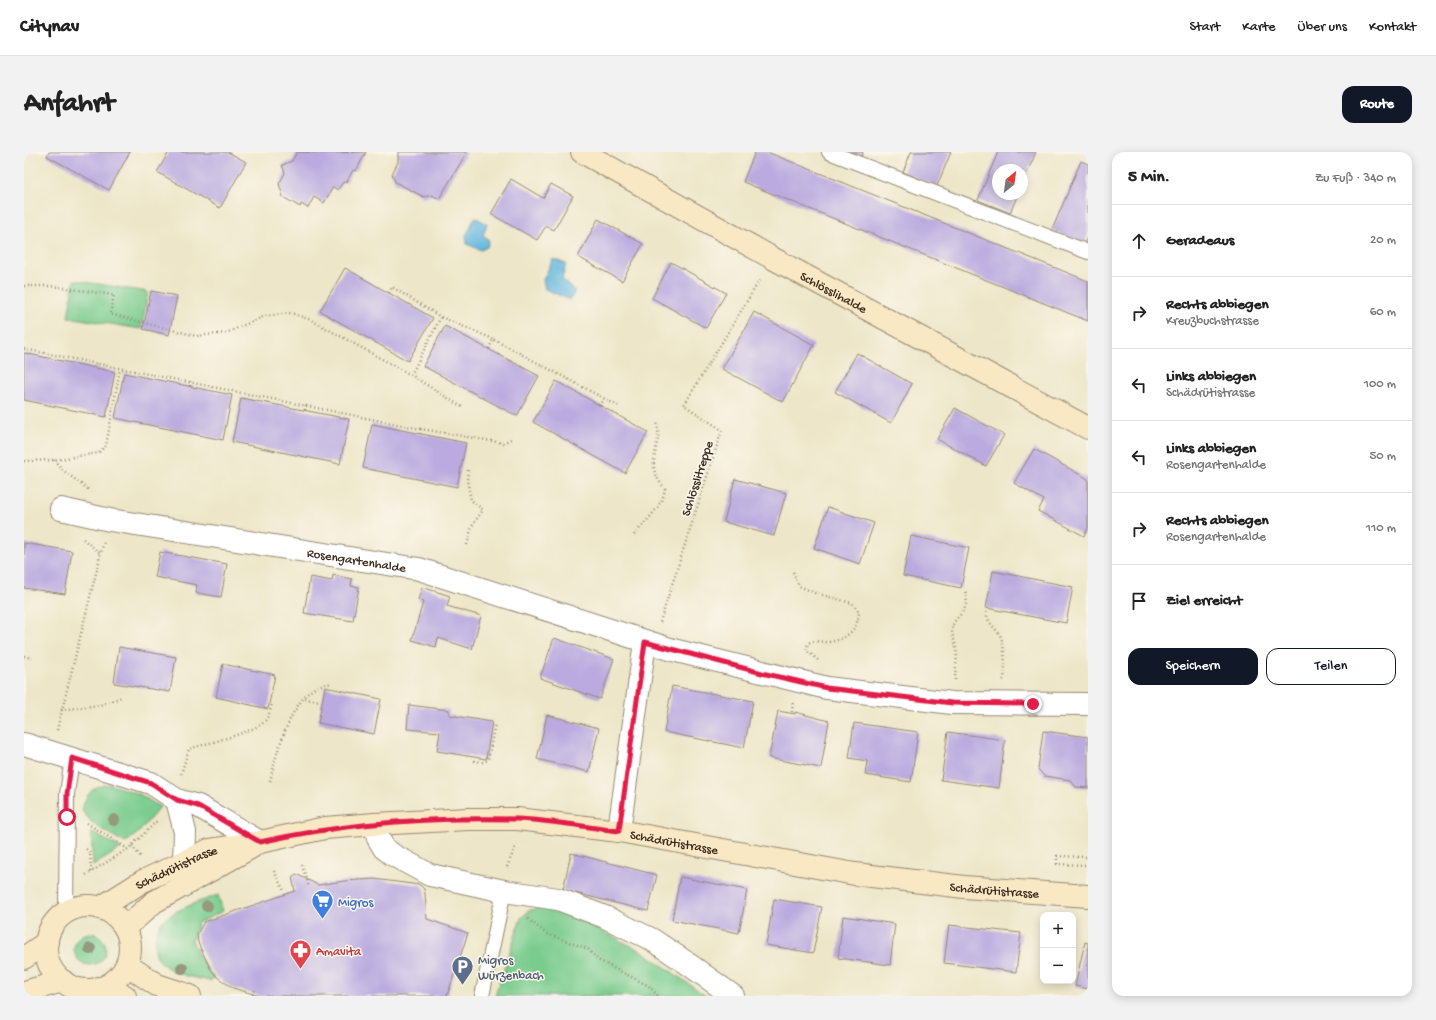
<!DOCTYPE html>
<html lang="de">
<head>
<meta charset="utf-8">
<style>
	:root { --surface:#fff; --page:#f2f2f2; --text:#222; --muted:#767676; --line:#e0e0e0; --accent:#111827 }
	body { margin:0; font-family:"Gochi Hand",sans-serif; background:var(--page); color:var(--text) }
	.controls { position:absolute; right:12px; bottom:12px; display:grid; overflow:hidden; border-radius:8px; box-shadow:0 2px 10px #0003 }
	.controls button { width:36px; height:36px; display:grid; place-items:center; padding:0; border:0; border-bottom:1px solid var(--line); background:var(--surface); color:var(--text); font:20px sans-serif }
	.compass { position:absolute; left:968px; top:12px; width:36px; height:36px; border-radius:50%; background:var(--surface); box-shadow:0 2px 10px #0003; rotate:29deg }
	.stop { position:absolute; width:12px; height:12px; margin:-9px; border:3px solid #e11d48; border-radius:50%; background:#fff }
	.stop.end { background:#e11d48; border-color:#fff; box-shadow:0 1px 4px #0008 }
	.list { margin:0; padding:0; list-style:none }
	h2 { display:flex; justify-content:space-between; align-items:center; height:52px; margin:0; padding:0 16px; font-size:17px }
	h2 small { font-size:13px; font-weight:400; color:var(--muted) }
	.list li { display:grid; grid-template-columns:26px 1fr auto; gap:12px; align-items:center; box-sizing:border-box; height:72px; padding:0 16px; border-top:1px solid var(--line) }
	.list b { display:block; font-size:15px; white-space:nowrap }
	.list p { margin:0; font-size:13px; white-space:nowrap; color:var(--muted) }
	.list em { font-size:13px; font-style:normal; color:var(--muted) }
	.actions { display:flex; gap:8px; padding:12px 16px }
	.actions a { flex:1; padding:9px 0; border:1px solid var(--accent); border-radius:12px; text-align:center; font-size:14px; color:var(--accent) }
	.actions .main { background:var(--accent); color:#fff }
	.icon { flex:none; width:22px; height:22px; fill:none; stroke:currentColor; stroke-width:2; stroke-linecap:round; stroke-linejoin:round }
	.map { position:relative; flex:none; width:1064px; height:844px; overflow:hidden; border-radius:12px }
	header { display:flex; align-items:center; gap:24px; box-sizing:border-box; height:56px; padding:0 20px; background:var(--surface); border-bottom:1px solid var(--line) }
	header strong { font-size:19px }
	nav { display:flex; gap:22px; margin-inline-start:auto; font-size:14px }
	.intro { display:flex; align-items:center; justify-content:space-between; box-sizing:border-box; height:96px; padding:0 24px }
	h1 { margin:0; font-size:28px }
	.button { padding:10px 18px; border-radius:12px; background:var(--accent); color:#fff; font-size:14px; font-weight:700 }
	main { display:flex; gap:24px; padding:0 24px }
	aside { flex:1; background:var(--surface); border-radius:12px; box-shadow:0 2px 10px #0003 }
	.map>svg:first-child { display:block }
	.green { fill:#7acc8e; stroke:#5a7b56 }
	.water { fill:#62b7de; stroke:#4e707e }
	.building { fill:#baaadf }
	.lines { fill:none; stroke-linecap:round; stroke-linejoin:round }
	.lane-casing { stroke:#948873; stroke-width:16 }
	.street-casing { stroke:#948873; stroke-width:24 }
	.secondary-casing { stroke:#948873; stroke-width:24 }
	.path { stroke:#948873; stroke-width:2.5; stroke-dasharray:1 3; stroke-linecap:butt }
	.lane { stroke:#fff; stroke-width:14 }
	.street { stroke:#fff; stroke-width:22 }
	.secondary { stroke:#f8e8c3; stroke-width:22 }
	.tree { fill:#969a7d }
	.route { stroke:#e11d48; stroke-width:5 }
	.labels { text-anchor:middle; stroke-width:3; stroke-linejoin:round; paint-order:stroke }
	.street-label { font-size:13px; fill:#3b2a1e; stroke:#fbf7ec }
	.shop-label { font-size:13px; fill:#366cbe; stroke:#fbf7ec; text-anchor:start }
	.health-label { font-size:13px; fill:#be3a42; stroke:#fbf7ec; text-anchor:start }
	.service-label { font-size:13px; fill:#4e5e75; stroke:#fbf7ec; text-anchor:start }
</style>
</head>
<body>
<header>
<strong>Citynav</strong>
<nav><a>Start</a><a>Karte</a><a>Über uns</a><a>Kontakt</a></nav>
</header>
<div class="intro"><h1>Anfahrt</h1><a class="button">Route</a></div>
<main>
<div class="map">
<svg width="1064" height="844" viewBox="0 0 1064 844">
	<rect width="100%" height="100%" fill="#fbf7ec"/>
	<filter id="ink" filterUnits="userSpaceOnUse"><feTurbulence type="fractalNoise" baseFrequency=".025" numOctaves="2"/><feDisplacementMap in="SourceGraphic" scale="8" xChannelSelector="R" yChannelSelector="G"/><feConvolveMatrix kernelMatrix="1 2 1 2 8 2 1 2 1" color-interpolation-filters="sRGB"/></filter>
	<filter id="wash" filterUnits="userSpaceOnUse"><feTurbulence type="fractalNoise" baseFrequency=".012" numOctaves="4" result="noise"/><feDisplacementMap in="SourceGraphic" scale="16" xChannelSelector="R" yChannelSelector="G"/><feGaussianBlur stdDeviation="0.9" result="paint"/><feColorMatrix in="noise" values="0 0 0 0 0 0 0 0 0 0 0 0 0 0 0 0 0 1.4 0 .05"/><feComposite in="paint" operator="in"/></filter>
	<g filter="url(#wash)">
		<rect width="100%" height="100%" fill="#ede6c8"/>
		<g class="green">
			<path d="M50,128l74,12 -7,37 -73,-12z"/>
			<path d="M85,632l30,10 21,13 -21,25 -14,11 -32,-19 -11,-13c3,-16 10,-25 27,-27z"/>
			<path d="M67,680l30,16 -28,18z"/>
			<path d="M194,743l5,16 -25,12 -6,17 7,17 15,21 -4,3c-22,-5 -59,-9 -55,-40 1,-9 3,-16 10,-22 13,-11 37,-18 53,-24z"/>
			<path d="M516,756l22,4 80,39 64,45h-211l26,-78 9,-8z"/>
			<circle cx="66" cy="797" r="16"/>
		</g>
		<g class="water">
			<path d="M451,65l12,7 -4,11 6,5 -2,7 -6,3 -14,-6 -1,-8z"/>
			<path d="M529,107l13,5 -4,15 13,12 -5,9 -25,-11 -2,-9z"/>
		</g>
		<g id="blocks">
			<g class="building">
				<path d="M25,0h81l-21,38 -62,-34z"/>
				<path d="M145,0h59l18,10 -26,46 -63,-36z"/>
				<path d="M273,0l33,1 36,-1 -10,19 -3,-1 -7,13 -3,-1 -5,8 -5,-3 -9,16 -10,-6 -6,11 -7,-4 -1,3 -17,-10 -4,-13 6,-11 -3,-8 10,-4z"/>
				<path d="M374,0h69l-28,47 -7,-4 -8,2 -29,-15 -3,-8 6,-12z"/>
				<path d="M731,0h12l321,129v40l-345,-139z"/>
				<path d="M826,0h13l-2,5z"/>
				<path d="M887,0h40l-14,34 -34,-14z"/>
				<path d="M974,0h38l-14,33v-15h-24v24h20l-8,19 -32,-13z"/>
				<path d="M1057,9l7,3v71l-4,9 -32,-14z"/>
				<path d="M487,27l32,19 8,-14 22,12 -19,34 -8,-4 -9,14 -46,-26z"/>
				<path d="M574,67l45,25 -21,37 -44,-24z"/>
				<path d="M647,110l55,31 -20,35 -54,-30z"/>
				<path d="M321,116l88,50 -25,43 -88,-50z"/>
				<path d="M127,139l26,5 -8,39 -26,-6z"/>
				<path d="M730,160l60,33 -31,57 -61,-33z"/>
				<path d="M421,174l94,50 -22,40 -94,-50z"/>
				<path d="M0,201l91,19 -9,45 -82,-17z"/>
				<path d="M833,201l55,31 -21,39 -56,-31z"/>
				<path d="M100,221l108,22 -9,45 -108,-22z"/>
				<path d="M532,229l92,51 -23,41 -92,-51z"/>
				<path d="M217,246l108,21 -9,45 -108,-22z"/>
				<path d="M931,256l49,27 -18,31 -49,-27z"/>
				<path d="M348,272l94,19 -9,44 -94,-19z"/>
				<path d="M1010,297l54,30v49l-4,8 -46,-25 6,-11 -30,-17z"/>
				<path d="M711,327l51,14 -12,43 -50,-14z"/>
				<path d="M804,355l46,16 -14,41 -46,-16z"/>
				<path d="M887,384l58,12 -8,40 -58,-12z"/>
				<path d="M0,391l48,8 -7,43 -41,-6z"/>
				<path d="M136,400l67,12 -6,33 -25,-4 1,-8 -42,-8z"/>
				<path d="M969,419l80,16 -7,36 -80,-15z"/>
				<path d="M309,423l19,4 -1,7 8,1 -6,34 -49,-8 6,-36 22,4z"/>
				<path d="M398,435l28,9 -3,10 34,10 -9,33 -34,-11 -2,9 -24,-7 11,-38 -5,-2z"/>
				<path d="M530,486l60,21 -14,40 -60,-21z"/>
				<path d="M95,495l57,10 -6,35 -56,-9z"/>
				<path d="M199,512l52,11 -7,34 -52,-12z"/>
				<path d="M648,534l81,15 -9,47 -80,-16z"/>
				<path d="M301,535l56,12 -7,35 -56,-11z"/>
				<path d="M385,553l40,5v5l43,7 -6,37 -49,-8 3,-19 -33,-3z"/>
				<path d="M754,559l17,3v-2l34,9 -8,47 -52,-10z"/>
				<path d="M523,563l52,13 -10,44 -52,-13z"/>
				<path d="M830,571l64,9 -7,50 -46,-7 2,-14 -18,-3z"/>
				<path d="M1019,579l45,6v51l-12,-1 -6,-7 -26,-4 -6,-7z"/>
				<path d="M924,580l57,8 -6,48 -58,-8z"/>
				<path d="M547,701l86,22 -9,36 -85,-21z"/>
				<path d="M272,722l22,11 26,-4 30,-2 46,6 4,4 1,5 2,25 41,14 -21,63h-187l-27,-8 -16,-11 -7,-9 -12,-25 -1,-9 7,-12 91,-31 -3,-14z"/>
				<path d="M656,725l67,13 -8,43 -67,-13z"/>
				<path d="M750,747l48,8 -9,46 -47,-8z"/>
				<path d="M819,764l52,8 -5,41 -52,-7z"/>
				<path d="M925,773l72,8 -5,39 -72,-9z"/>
				<path d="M1061,790l3,1v46l-13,-3z"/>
			</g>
		</g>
	</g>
	<g filter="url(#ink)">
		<use href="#blocks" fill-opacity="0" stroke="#948873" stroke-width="1"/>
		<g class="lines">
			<defs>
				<g id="lane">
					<path d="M805,0l259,100"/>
					<path d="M42,760l1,-118 5,-36"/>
					<path d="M458,844l22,-105"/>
				</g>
				<g id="street">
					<path id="s1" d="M37,357l49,11 309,49 254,81 154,38 125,15 136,1"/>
					<path d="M0,592l127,39 26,17 21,6 62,36"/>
					<path d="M153,648l8,32 -1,29"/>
					<path d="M351,672l3,14 6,10 9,7 37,20 74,16 54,8 47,18 46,22 33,22 49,35"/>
					<path d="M595,679l26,-189"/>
				</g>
				<g id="secondary">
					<path id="s2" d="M558,0l194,108 312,168"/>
					<circle cx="64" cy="796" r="42"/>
					<path id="s3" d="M76,756l43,-27 66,-31 51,-8 65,-14 50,-4 93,-5h49l102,12 236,43 109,13 124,9"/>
					<path d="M101,776l29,-26 98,-55"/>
					<path d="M0,806l23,-16"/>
					<path d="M103,813l30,20 33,11"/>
					<path d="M75,836l26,8"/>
					<path d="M0,840l39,-11"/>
				</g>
			</defs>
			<use href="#lane" class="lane-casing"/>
			<use href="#street" class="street-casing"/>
			<use href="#secondary" class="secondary-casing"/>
			<g class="path">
				<path d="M0,134h26l64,9 -4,19 86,22 30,-3 39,-17 26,-3 20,7 100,55 51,32"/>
				<path d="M365,141l3,-6 49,30 52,22"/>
				<path d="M0,197l397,80 82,14 10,-5"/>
				<path d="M465,197l4,-10 125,67"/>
				<path d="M387,223l30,-58"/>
				<path d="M166,234v-5"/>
				<path d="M576,254l4,-7"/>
				<path d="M281,258l1,-5"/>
				<path d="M396,282l1,-5"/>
				<path d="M30,308l10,11 25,19"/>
				<path d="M0,309l30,-1 44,-7 8,-7 14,-77"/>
				<path d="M610,383c10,-12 29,-29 31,-46 -15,-19 -12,-24 -8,-46 2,-7 1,-15 0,-22"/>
				<path d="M59,387l18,15"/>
				<path d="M443,393l5,-19 11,-16 -12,-10 -4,-20 1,-11"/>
				<path d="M769,420l6,14 16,7 37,10 7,9c-1,18 -13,28 -31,30 -7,0 -13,-2 -20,1l-2,7 12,10"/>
				<path d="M962,460c2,12 10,16 15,25 3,7 6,37 2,43"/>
				<path d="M636,470l62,-192 -38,-25 77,-127"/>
				<path d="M0,504l8,2"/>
				<path d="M931,528c0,-10 3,-21 1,-31 0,-6 -4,-12 -4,-19 0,-15 20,-16 13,-39"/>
				<path d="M281,547l15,2"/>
				<path d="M37,558l39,-5 22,-8"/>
				<path d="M768,560l1,-9"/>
				<path d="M33,578l47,-189"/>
				<path d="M450,609l9,1 5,-2 7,-37"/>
				<path d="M157,622l8,-25c15,-5 67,-17 76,-28 4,-5 5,-11 7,-17"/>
				<path d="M246,629c6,-27 25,-101 62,-97"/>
				<path d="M63,671l41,26"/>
				<path d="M108,694l9,11"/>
				<path d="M62,697l4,3 1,20"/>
				<path d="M278,713l7,22"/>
				<path d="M1061,713l-28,-1v-8l31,1"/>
				<path d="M483,715l10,-24"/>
				<path d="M250,719l10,20"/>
				<path d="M62,723l42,-26 30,-29"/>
				<path d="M504,767l19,15 41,15 10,11 51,26 9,10"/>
				<path d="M229,843l2,-5"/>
			</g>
			<use href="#lane" class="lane"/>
			<use href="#street" class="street"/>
			<use href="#secondary" class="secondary"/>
		</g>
		<g class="tree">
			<circle cx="90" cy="668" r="6"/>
			<circle cx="183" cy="754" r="6"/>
			<circle cx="66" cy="797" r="6"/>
			<circle cx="158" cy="816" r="6"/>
		</g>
	</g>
	<g class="lines" filter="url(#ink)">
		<path class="route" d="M43,665v-23l5,-36 79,25 26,17 21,6 62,36c83,-19 170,-25 256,-23 34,1 69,8 103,12l26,-189 117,31 65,15 125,15 81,1"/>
	</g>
	<defs>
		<symbol id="supermarket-pin" viewBox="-11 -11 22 30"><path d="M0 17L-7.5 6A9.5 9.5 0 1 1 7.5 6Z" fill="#3f7fe0" stroke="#fbf7ec"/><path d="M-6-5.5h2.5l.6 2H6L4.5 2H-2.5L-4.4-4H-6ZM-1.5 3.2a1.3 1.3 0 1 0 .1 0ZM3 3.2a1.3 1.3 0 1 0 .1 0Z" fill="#fff"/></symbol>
		<symbol id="pharmacy-pin" viewBox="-11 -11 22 30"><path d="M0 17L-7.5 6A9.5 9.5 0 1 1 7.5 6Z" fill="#e0444e" stroke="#fbf7ec"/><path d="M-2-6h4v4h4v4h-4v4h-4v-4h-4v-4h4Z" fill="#fff"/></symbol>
		<symbol id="parking-pin" viewBox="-11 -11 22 30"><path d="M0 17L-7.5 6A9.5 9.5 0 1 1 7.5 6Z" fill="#5c6f8a" stroke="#fbf7ec"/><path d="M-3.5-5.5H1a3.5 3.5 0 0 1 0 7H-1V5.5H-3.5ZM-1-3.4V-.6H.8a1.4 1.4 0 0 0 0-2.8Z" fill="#fff"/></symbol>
	</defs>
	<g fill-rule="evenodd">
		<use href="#supermarket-pin" x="286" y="736" width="25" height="34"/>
		<use href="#pharmacy-pin" x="264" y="786" width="25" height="34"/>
		<use href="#parking-pin" x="426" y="802" width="25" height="34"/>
	</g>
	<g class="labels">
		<g class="street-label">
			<text dy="5" stroke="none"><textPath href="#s2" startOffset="288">Schlösslihalde</textPath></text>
			<text transform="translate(672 326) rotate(-72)" y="5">Schlösslitreppe</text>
			<text dy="5" stroke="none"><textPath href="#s1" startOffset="300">Rosengartenhalde</textPath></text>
			<text dy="5" stroke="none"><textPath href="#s3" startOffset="593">Schädrütistrasse</textPath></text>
			<text dy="5" stroke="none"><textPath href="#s3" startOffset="87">Schädrütistrasse</textPath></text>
			<text dy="5" stroke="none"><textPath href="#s3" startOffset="917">Schädrütistrasse</textPath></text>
		</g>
		<g class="shop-label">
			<text x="314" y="754">Migros</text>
		</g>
		<g class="health-label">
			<text x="292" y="803">Amavita</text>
		</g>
		<g class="service-label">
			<text x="454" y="812">Migros<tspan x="454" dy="15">Würzenbach</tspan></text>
		</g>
	</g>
</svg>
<div class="controls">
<button>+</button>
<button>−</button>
</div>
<svg class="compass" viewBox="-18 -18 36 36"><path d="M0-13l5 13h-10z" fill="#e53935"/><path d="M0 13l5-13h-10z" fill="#767676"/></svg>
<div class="stop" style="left:43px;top:665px"></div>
<div class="stop end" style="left:1009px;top:552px"></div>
</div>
<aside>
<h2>5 Min.<small>Zu Fuß · 340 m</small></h2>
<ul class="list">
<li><svg class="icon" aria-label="ahead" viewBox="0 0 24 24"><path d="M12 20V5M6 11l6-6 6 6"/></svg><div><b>Geradeaus</b></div><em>20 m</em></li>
<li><svg class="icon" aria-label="right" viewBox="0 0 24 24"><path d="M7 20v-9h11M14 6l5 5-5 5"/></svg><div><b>Rechts abbiegen</b><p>Kreuzbuchstrasse</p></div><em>60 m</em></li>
<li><svg class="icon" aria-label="left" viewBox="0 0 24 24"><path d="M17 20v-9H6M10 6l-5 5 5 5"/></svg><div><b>Links abbiegen</b><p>Schädrütistrasse</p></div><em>100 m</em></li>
<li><svg class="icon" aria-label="left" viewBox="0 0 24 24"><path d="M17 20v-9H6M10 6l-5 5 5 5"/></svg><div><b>Links abbiegen</b><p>Rosengartenhalde</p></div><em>50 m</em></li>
<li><svg class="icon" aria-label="right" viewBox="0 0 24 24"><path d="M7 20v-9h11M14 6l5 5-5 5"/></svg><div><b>Rechts abbiegen</b><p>Rosengartenhalde</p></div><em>110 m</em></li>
<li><svg class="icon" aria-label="arrive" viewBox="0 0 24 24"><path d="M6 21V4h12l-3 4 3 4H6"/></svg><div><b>Ziel erreicht</b></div></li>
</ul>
<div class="actions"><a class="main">Speichern</a><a>Teilen</a></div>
</aside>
</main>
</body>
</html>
